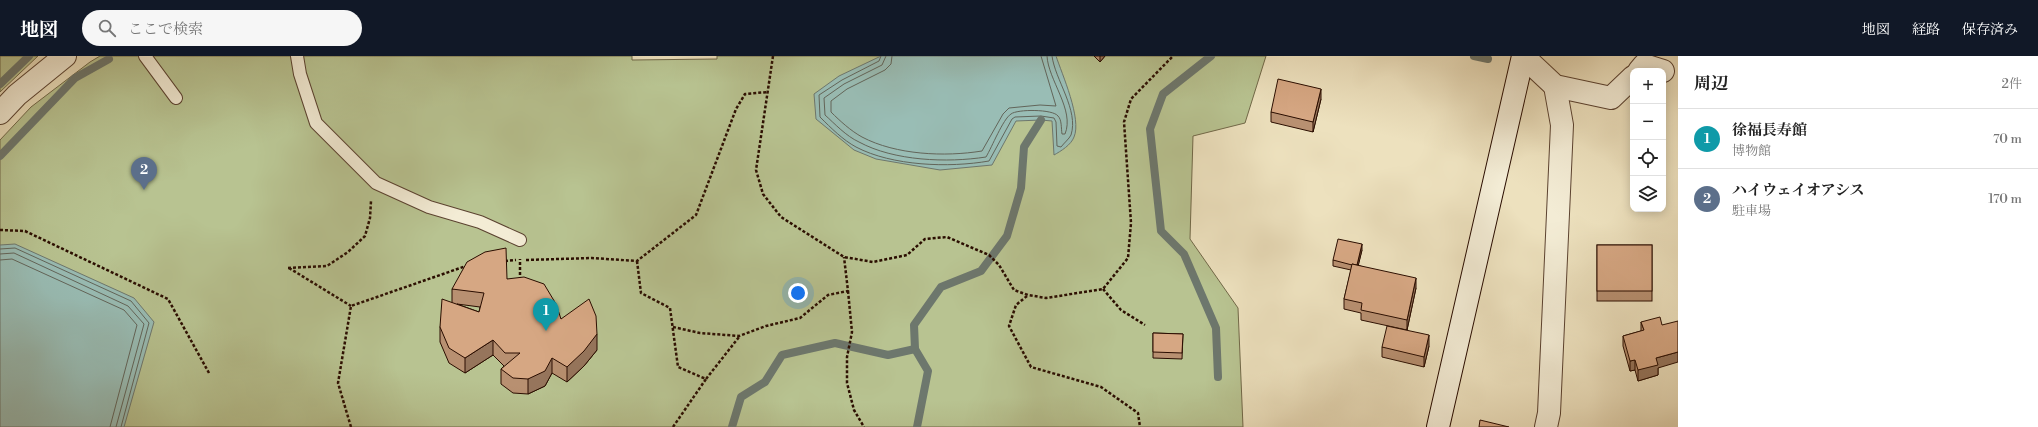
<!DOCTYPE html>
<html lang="ja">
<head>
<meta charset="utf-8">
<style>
	:root { --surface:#fff; --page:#f6f6f6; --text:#222; --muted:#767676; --line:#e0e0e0; --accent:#111827 }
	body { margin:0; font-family:"Libre Bodoni","Noto Serif JP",serif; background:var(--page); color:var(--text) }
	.controls { position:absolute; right:12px; top:12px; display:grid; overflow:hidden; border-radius:8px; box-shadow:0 2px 10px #0003 }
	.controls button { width:36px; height:36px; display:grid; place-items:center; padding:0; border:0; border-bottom:1px solid var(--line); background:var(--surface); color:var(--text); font:20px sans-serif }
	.you { position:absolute; left:798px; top:237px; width:14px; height:14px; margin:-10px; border:3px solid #fff; border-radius:50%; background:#1a73e8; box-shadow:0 0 0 6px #1a73e833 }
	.badge { display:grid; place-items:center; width:26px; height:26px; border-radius:50%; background:var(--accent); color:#fff; font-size:13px; font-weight:700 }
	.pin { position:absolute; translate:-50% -33px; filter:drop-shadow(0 1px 2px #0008) }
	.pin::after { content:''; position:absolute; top:21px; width:14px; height:12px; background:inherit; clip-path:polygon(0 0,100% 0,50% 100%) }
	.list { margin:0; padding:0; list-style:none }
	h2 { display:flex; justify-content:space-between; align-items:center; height:52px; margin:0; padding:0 16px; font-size:17px }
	h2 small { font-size:13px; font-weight:400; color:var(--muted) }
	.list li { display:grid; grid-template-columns:26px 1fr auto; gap:12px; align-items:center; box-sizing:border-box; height:60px; padding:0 16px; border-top:1px solid var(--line) }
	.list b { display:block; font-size:15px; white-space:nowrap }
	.list p { margin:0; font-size:13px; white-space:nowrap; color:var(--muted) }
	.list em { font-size:13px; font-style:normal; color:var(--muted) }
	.icon { flex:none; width:22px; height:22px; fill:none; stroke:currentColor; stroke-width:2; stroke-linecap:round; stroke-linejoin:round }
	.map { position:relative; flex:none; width:1678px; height:371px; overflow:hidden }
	header { display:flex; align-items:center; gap:24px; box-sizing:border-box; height:56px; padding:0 20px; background:var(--accent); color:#fff }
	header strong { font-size:19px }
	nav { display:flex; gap:22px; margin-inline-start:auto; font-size:14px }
	.search { width:280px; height:36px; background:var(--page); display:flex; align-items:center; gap:10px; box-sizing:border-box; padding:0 14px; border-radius:22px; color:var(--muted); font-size:15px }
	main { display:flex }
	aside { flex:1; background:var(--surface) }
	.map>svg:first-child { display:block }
	.green { fill:#b8c391; stroke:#716848 }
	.water { fill:#99bdb5; stroke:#6d776d }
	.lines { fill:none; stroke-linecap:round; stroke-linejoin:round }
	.shore { stroke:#62655a; stroke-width:1 }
	.stream { stroke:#6d776d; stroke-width:8 }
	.lane-casing { stroke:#5b4230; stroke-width:14 }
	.street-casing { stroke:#5b4230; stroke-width:24 }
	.secondary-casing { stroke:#2a0d00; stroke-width:24 }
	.path { stroke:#2a0d00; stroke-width:2.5; stroke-dasharray:3 2; stroke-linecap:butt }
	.lane { stroke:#f3ecd5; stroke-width:12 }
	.street { stroke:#f3ecd5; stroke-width:22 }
	.secondary { stroke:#f3ecd5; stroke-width:22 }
	.wall { fill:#b89071; stroke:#2a0d00; fill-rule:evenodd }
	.shaded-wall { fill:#96755c; stroke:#2a0d00 }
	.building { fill:#d6a783; stroke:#2a0d00 }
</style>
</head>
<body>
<header>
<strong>地図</strong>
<div class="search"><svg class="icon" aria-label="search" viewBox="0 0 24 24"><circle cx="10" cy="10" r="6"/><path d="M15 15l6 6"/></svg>ここで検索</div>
<nav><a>地図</a><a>経路</a><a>保存済み</a></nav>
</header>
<main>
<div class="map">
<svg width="1678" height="371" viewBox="0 0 1678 371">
	<rect width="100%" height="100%" fill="#ede1be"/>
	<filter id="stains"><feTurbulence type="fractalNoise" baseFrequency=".005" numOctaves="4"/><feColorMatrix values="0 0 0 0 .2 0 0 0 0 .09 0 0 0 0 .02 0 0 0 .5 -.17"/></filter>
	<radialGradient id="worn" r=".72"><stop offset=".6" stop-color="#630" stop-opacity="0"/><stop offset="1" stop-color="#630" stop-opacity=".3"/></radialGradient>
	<g class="green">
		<path d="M0,0h38l-38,36z"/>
		<path d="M100,0h532v4l85,-1v-3h549l-21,67 -52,13 -3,103 48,69 5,119h-1243v-287l31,-33 59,-45z"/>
	</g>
	<g class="water">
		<path d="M881,0h175c6,18 26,63 18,81 -3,8 -13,14 -20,18l-2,-34 -11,-1 -25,1 -24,44 -52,5 -64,-11 -22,-9 -38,-31 -2,-25 25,-18z"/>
		<path d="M15,188l119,54 20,24 -30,105h-124v-182z"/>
	</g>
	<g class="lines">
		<g class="shore">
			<path d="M881,0l-2,5 -37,19 -23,15 1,22c11,11 23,23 36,30 36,19 93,21 133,14l23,-42 3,-2 26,-1 13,2 2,4 1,24 4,1c3,-4 8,-8 10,-12 8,-25 -16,-55 -19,-79"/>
			<path d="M886,0l-4,9 -38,19 -20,14 1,17c10,9 21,21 34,27 35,19 88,21 127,15 6,-10 17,-38 25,-43 6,-5 42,-5 47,2 4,4 3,12 4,18h3c10,-24 -17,-54 -18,-78"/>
			<path d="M892,0l-1,8 -6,6 -38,19 -16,12v11c9,9 20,19 31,25 34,18 83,20 120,14l21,-37 6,-6 31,-3 16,1 -15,-50"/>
			<path d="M0,193l15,-1 116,53 18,22 -28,104"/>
			<path d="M0,198l14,-1 114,53 16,18 -28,103"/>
			<path d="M0,204l12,-1 112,51 13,15 -27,102"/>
		</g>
		<g class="stream">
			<path d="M1211,0l-48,38 -13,35 11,102 23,23 32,74 2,49"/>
			<path d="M1474,0l14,3"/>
			<path d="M0,28l29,-28"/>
			<path d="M0,100l75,-78 34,-19"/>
			<path d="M732,371l9,-30 24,-15 17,-27 53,-12 53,12 27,-6"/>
			<path d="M917,371l11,-56 -13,-22 -1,-24 27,-38 40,-16 26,-35 14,-48 3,-41 17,-27"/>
		</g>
		<defs>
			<g id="lane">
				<path d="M145,0l31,42"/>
				<path d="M297,0l3,18 16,49 60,60 53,24 51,15 40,18"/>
			</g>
			<g id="street">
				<path d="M1523,0l32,30 56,12 22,-21"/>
				<path d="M1639,15l5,-6 19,6"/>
				<path d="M0,57l17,-18 48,-39"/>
				<path d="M1546,371l3,-14 13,-288 -7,-39"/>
			</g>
			<path id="secondary" d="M1438,371l85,-371"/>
		</defs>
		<use href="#lane" class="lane-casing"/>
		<use href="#street" class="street-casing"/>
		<use href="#secondary" class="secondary-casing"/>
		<g class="path">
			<path d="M773,0l-17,114 7,24 18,23 63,40 29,5 34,-7 18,-16 22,-2 42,18 10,10 15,25 14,5 18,3 57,-9 25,-31 3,-35 -7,-101 7,-23 42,-43"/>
			<path d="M0,174l25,1 143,68 41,74"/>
			<path d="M526,204l66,-2 45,3 59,-46 40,-106 9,-15 23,-2"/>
			<path d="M505,205l11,-1"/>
			<path d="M637,205l4,32 29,15 8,59 28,12 33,-42"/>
			<path d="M288,212l39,-2 21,-14 17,-16 5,-18 1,-17"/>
			<path d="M289,212l62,38"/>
			<path d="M520,224v-21"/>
			<path d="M1103,233l18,21 24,15"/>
			<path d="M848,235l4,41 -5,25v26l7,27 10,17"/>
			<path d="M1027,240l-11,9 -7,21 22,41 70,20 37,26 2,14"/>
			<path d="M673,271l27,6 39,3 27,-10 34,-8 28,-23 20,-4 -4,-34"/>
			<path d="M351,371l-13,-44 13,-77 115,-40"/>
			<path d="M673,371l33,-48"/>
		</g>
		<use href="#lane" class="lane"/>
		<use href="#street" class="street"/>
		<use href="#secondary" class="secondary"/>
	</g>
	<g class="wall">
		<path d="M1094,0h11l-5,6z"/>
		<path d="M1321,43l-8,33 -42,-10v-10z"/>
		<rect x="1597" y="189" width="55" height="56"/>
		<path d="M1362,194l-4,15 58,23 -9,42 -46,-10v-7l-17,-4v-10l7,-29 -18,-4v-6z"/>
		<path d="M507,223l54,40 36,31 -13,16 -17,16 -15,-9 -7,13 -17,8 -15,-1 -12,-9v-15l3,-3 -11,-11 -28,18 -16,-10 -9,-21v-15l12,-24v-14zM457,248l23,3 -1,5z"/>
		<path d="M1641,266l17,46v7l-20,6 -3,-11 -5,1 -7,-25v-10l18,-5z"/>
		<path d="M1153,277l30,1 -1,25 -29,-1z"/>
		<path d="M1429,290l-5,21 -42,-10v-10z"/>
	</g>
	<g class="shaded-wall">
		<path d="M1100,0h5l-5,6z"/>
		<path d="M1321,33v10l-8,33v-10z"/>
		<path d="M1362,188v6l-5,21v-5z"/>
		<path d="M1416,222v10l-9,42v-10z"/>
		<path d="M597,278v16l-13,16 -17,16v-15z"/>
		<path d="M1429,279v11l-5,21v-10z"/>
		<path d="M493,284v15l-28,18v-15z"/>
		<path d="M1678,296v10l-20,6v7l-20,6v-11l18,-12z"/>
		<path d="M552,302v15l-7,13 -17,8v-15z"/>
		<path d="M1635,304v10l-5,1v-10z"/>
	</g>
	<g class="building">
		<path d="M1278,23l43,10 -8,33 -42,-10z"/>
		<path d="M1338,183l24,5 -5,21 -5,-1v1l-19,-5z"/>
		<rect x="1597" y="189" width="55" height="46"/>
		<path d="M506,192l1,31 17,-2 20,7 12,20 5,15 28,-20 7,17 1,18 -13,17 -17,16 -15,-9 -7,13 -17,8 -15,-1 -12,-9 19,-16h-15l-12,-13 -28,18 -16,-10 -9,-21 2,-28 37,13 5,-19 -32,-4 15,-27 18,-10z"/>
		<path d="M1352,208l64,14 -9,42 -46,-10 1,-7 -18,-4z"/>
		<path d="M1660,261l2,8 16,-4v31l-22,6 2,7 -20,5 -3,-10 -5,1 -7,-25 21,-6 -3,-8z"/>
		<path d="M1387,270l42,9 -5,22 -42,-10z"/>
		<path d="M1153,277l30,1 -1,19 -29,-1z"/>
		<path d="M1480,364l29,7h-30z"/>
	</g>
	<rect width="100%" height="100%" filter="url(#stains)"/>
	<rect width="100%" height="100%" fill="url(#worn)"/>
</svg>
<div class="controls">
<button>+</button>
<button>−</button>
<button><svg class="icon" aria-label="locate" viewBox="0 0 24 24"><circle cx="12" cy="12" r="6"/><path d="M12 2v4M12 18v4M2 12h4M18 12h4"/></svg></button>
<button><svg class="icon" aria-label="layers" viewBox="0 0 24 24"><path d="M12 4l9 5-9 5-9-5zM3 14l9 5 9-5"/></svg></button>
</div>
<div class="you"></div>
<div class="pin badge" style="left:546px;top:275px;background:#0f9aa8">1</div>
<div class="pin badge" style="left:144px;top:134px;background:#5c6f8a">2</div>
</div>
<aside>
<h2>周辺<small>2件</small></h2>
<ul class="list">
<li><span class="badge" style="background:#0f9aa8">1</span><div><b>徐福長寿館</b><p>博物館</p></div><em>70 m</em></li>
<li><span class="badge" style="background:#5c6f8a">2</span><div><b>ハイウェイオアシス</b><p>駐車場</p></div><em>170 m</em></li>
</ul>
</aside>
</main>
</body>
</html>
